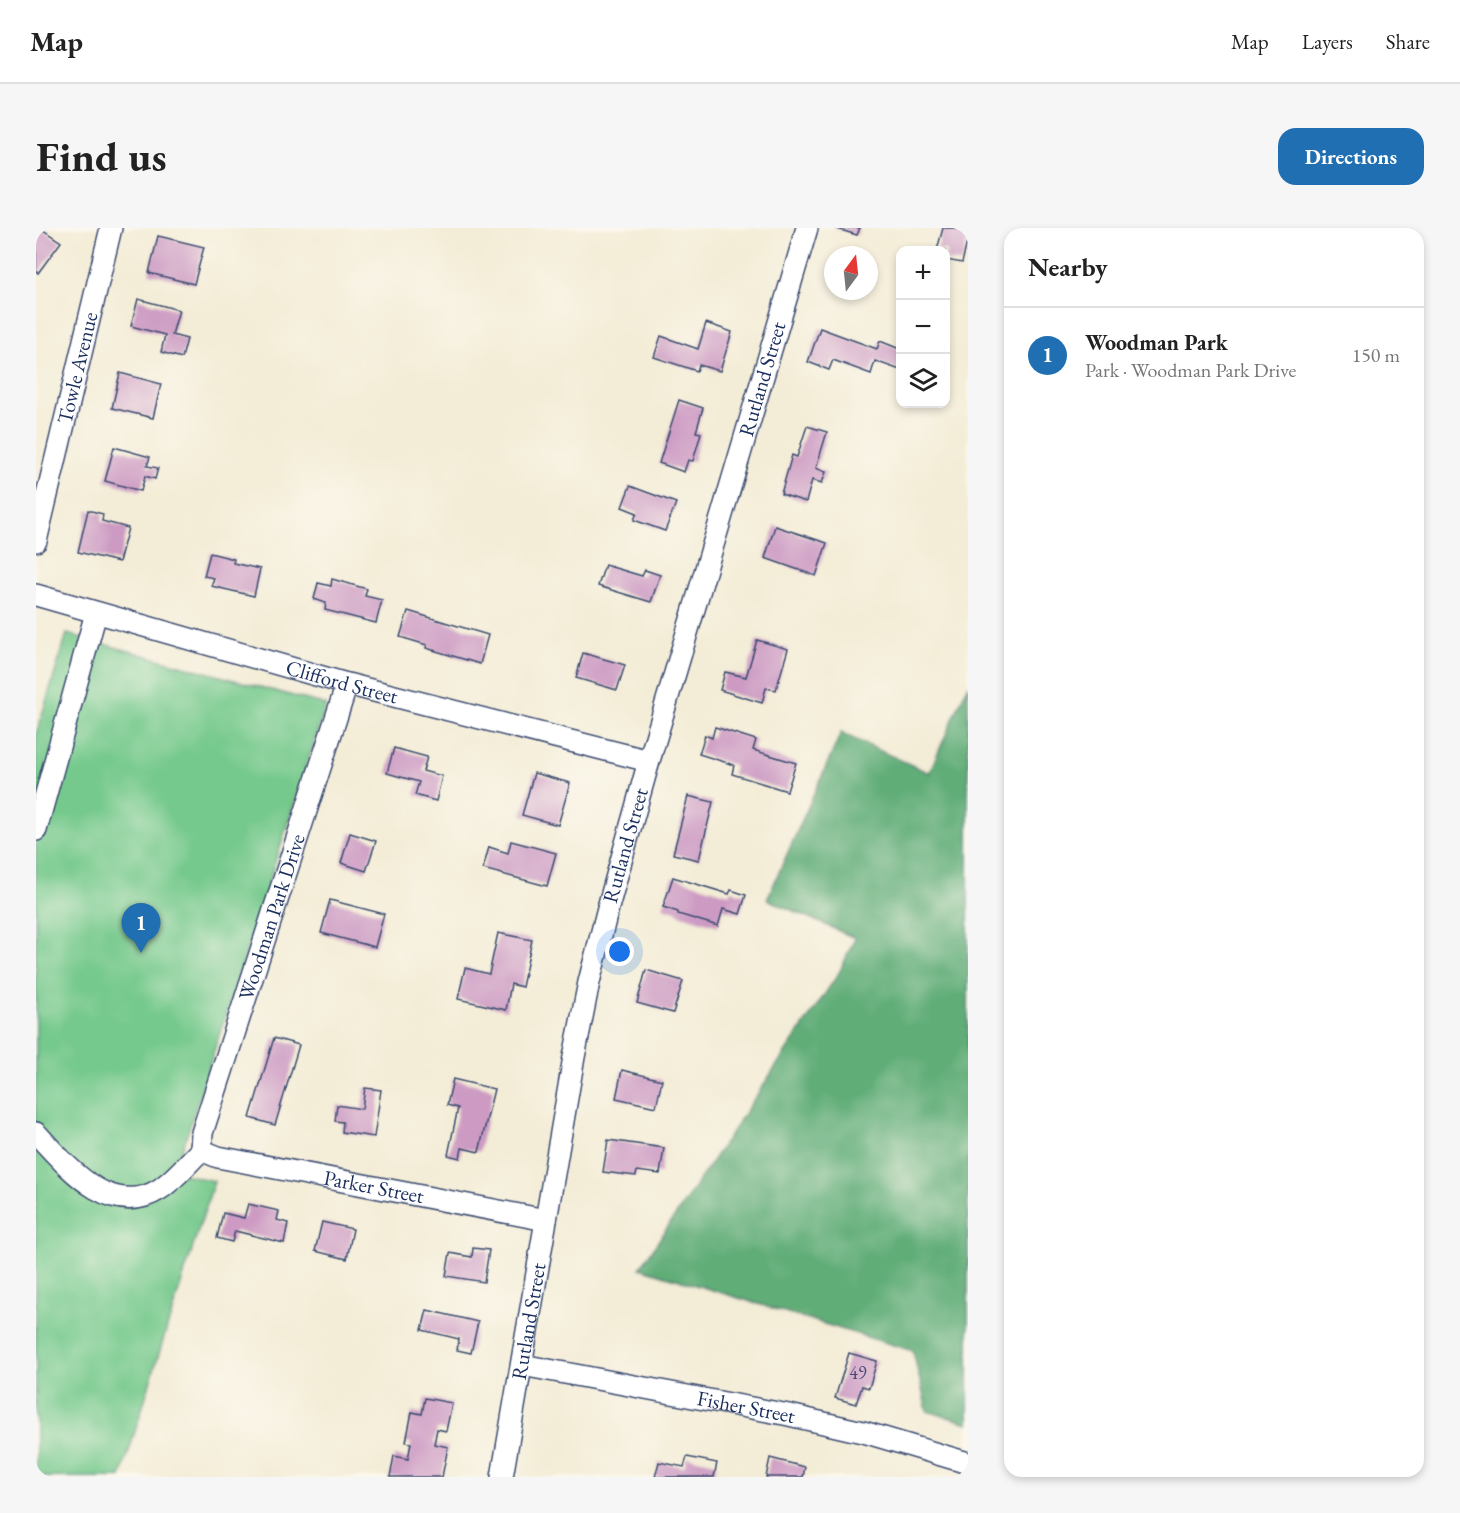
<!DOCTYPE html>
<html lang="en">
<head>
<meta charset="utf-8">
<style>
	:root { --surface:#fff; --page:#f6f6f6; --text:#222; --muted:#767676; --line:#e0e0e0; --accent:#1f6fb2 }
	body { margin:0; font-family:"EB Garamond",serif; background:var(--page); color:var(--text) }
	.controls { position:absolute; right:18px; top:18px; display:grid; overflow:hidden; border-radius:12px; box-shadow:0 3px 9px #0003 }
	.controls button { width:54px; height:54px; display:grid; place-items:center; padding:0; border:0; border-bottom:2px solid var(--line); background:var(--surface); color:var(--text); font:30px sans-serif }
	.compass { position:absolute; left:788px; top:18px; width:54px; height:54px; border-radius:50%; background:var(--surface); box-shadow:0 3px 9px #0003; rotate:15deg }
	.you { position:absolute; left:584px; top:724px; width:21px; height:21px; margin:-15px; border:4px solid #fff; border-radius:50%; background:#1a73e8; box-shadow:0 0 0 9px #1a73e833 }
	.badge { display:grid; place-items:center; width:39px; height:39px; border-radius:50%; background:var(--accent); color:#fff; font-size:20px; font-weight:700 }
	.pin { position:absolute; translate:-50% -50px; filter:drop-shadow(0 2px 3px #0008) }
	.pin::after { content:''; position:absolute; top:32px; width:21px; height:18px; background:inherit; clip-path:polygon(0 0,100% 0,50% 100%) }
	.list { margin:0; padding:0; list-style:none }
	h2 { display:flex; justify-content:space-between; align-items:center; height:78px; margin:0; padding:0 24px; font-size:26px }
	h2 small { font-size:20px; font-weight:400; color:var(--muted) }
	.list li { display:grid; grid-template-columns:39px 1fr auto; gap:18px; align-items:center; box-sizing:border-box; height:96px; padding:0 24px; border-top:2px solid var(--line) }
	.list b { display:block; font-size:22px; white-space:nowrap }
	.list p { margin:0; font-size:20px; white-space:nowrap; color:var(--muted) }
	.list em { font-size:20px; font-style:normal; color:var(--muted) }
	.icon { flex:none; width:33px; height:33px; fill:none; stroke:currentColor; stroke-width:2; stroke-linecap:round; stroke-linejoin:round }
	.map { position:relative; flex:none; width:932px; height:1249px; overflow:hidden; border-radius:18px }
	header { display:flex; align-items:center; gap:36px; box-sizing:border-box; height:84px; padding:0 30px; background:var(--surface); border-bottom:2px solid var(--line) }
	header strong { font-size:28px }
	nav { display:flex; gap:33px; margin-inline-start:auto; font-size:21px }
	.intro { display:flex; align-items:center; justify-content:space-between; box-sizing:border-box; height:144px; padding:0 36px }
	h1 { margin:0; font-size:42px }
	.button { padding:15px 27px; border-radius:18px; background:var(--accent); color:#fff; font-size:21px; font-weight:700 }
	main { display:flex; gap:36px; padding:0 36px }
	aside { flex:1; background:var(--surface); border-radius:18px; box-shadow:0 3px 9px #0003 }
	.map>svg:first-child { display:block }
	.green { fill:#75c98c; stroke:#487c75; stroke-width:1.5 }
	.forest { fill:#60ad78; stroke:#3e6e6b; stroke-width:1.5 }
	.building { fill:#cc9ac3 }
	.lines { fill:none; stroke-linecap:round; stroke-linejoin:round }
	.minor-casing { stroke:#3b4b70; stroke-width:24 }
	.minor { stroke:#fff; stroke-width:21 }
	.labels { text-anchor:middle; stroke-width:5; stroke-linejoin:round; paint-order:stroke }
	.number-label { font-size:18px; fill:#474a77 }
	.street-label { font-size:21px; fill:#1b2f5e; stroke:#fbf7ec }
</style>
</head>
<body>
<header>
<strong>Map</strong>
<nav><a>Map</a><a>Layers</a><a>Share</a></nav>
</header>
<div class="intro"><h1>Find us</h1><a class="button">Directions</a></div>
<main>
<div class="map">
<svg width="932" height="1249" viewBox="0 0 932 1249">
	<rect width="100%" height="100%" fill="#fbf7ec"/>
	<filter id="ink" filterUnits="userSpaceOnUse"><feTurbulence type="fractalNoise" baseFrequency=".0167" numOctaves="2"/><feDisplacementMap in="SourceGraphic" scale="12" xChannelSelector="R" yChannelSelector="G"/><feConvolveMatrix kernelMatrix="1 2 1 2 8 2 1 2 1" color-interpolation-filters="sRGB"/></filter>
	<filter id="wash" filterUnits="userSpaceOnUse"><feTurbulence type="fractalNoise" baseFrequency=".008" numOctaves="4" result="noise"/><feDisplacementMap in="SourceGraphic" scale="24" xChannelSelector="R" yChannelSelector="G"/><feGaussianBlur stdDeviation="1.35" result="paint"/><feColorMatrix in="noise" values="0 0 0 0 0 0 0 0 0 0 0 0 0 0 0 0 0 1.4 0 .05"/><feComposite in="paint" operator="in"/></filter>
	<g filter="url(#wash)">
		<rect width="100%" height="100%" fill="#f3ecd6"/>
		<path class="green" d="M31,406l259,71 -151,467 39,9 -48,150 -45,146h-85v-743z"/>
		<path class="forest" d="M932,457v738l-41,-12 -14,-60 -273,-83 199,-295 16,-35 -88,-39 74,-166 88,40z"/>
		<g id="blocks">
			<g class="building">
				<path d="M0,0h4l21,14 -23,31 -2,-2z"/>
				<path d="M798,0h26l-3,7z"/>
				<path d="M907,0h25v10l-6,25 -16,-3v-10h-9z"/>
				<path d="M122,8l46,11 -10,37 -45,-11z"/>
				<path d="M102,71l41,11 -7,25 15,4 -5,19 -21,-6 4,-17 -34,-9z"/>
				<path d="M670,95l26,9 -12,39 -21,-6 -2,6 -43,-14 7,-21 37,13z"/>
				<path d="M784,100l57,21 3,-8 20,8v21l-25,-9 -4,13 -38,-14 -4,10 -21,-8z"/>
				<path d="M84,145l41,11 -8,34 -41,-10z"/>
				<path d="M643,172l24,8 -7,24 5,1 -8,28 -5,-1 -4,12 -25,-9z"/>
				<path d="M771,198l20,6 -11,36 10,4 -4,11 -10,-3 -6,22 -25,-8 11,-39 5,2z"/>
				<path d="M78,219l36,10 -3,9 11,2 -3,11 -10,-3 -4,15 -36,-10z"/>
				<path d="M594,258l46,17 -11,28 -31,-11 3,-7 -15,-6z"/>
				<path d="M52,282l15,4 -1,7 26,7 -9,34 -41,-10z"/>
				<path d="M739,298l52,17 -11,33 -51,-18z"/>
				<path d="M174,325l24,6 -1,4 27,6 -6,27 -43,-10 3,-8 -10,-2z"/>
				<path d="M569,337l37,11 3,-6 15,5 -9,27 -53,-16z"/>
				<path d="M296,351l35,10 -2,7 17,4 -6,23 -51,-13 1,-7 -12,-4 4,-16 13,3z"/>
				<path d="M372,383l80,24 -8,29 -54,-16 1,-3 -27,-8z"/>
				<path d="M721,412l31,9 -12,41 -10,-2 -4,15 -42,-13 5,-18 21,5z"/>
				<path d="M547,425l42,12 -8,25 -41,-12z"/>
				<path d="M679,499l41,13 -3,10 43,13 -9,28 -55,-17 2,-9 -35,-11 6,-19 7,3z"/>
				<path d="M358,520l33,9 -4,14 19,5 -6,25 -21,-6 4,-13 -32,-9z"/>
				<path d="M498,545l36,10 -12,42 -36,-10z"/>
				<path d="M652,568l25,6 -14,58 -26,-6z"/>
				<path d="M314,605l26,8 -10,30 -25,-8z"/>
				<path d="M475,613l45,12 -9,33 -64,-17 6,-22 19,6z"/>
				<path d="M637,649l56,17 2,-4 15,5 -6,19 -17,-5 -5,17 -40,-12v-2l-15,-5z"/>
				<path d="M294,672l54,14 -9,33 -54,-14z"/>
				<path d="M462,705l34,7 -10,47 -11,-3 -5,26 -48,-11 7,-31 24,6z"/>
				<path d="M610,742l37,11 -10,32 -36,-10z"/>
				<path d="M238,810l25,7 -24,80 -25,-7z"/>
				<path d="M586,842l40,10 -6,27 -40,-9z"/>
				<path d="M417,851l41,10 -15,63 -17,-4 -2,10 -12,-3 10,-47 -11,-3z"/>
				<path d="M329,860l16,2 -7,47 -32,-5 1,-10 -8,-1 2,-16 25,4z"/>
				<path d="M572,912l56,8 -4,26 -23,-3 -1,5 -33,-4z"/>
				<path d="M212,976l31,7 -2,9 11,3 -4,20 -49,-12 -3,11 -15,-4 6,-25 21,5z"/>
				<path d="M286,994l31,7 -6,30 -32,-8z"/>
				<path d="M437,1020l16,2 -5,32 -38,-6 4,-23 22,4z"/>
				<path d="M391,1082l51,12 -7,31 -14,-3 2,-11 -37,-9z"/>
				<path d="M813,1125l28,8 -8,27 -7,-2 -6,18 -21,-6z"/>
				<path d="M389,1170l27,5 -6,28 -9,-2 -3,15 14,3 -6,30h-52l4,-21 14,3 3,-16 -5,-1 6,-30 10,2z"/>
				<path d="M651,1229l30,6 -3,14h-59l4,-15 25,5z"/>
				<path d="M734,1230l35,9 -2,10h-37z"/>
			</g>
		</g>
	</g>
	<g filter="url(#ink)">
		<use href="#blocks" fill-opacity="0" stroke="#3b4b70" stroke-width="1.5"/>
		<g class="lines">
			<defs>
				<g id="minor">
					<path id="s1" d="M0,313l75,-313"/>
					<path id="s2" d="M0,367l311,89 302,77"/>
					<path d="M0,602l60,-217"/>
					<path d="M0,905c30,32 74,88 124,56 15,-10 28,-26 41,-39"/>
					<path id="s3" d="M165,922l1,-17 145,-449"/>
					<path id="s4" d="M165,922l17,7 328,63"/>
					<path id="s5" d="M486,1137l267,50 78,18 101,30"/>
					<path id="s6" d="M466,1249l72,-420 15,-75 20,-78 40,-143 158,-533"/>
				</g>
			</defs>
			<use href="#minor" class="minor-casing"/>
			<use href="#minor" class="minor"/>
		</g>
	</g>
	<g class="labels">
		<g class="number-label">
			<text x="822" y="1151">49</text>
		</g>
		<g class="street-label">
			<text dy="7" stroke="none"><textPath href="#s1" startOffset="178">Towle Avenue</textPath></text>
			<text dy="7" stroke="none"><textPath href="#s6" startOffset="1130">Rutland Street</textPath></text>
			<text dy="7" stroke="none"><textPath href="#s2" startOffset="318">Clifford Street</textPath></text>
			<text dy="7" stroke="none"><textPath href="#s6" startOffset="644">Rutland Street</textPath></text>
			<text dy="7" stroke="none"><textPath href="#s3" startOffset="244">Woodman Park Drive</textPath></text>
			<text dy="7" stroke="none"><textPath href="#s4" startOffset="177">Parker Street</textPath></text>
			<text dy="7" stroke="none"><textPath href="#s6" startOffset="158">Rutland Street</textPath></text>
			<text dy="7" stroke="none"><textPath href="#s5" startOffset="228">Fisher Street</textPath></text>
		</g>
	</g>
</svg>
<div class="controls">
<button>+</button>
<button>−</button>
<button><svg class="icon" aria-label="layers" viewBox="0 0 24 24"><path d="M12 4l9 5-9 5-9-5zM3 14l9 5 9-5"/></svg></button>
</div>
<svg class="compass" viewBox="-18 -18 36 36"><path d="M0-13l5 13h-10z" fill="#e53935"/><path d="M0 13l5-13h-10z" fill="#767676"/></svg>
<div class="you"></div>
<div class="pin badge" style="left:105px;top:725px">1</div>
</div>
<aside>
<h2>Nearby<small></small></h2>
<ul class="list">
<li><span class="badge">1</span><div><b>Woodman Park</b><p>Park · Woodman Park Drive</p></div><em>150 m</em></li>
</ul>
</aside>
</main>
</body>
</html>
